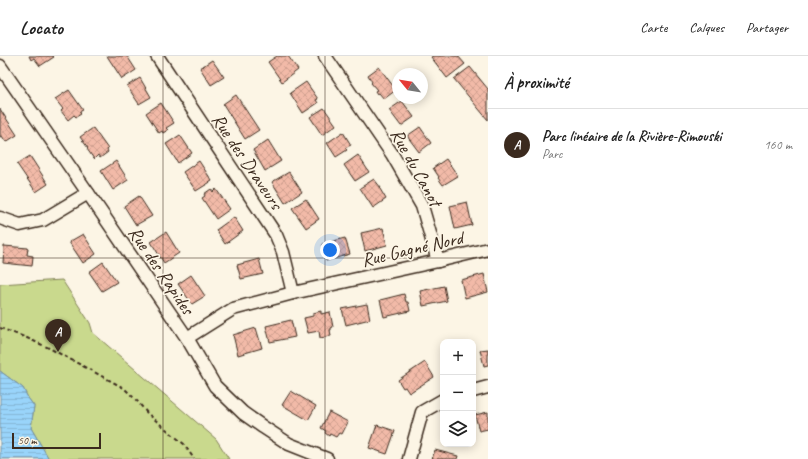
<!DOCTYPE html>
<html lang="fr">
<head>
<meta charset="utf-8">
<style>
	:root { --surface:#fff; --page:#f6f6f6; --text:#222; --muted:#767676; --line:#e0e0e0; --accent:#3b2a1e }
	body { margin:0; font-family:Caveat,sans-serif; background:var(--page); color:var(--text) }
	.controls { position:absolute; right:12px; bottom:12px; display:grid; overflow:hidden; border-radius:8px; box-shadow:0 2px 10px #0003 }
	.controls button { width:36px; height:36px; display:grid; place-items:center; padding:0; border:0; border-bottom:1px solid var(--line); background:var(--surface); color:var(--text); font:20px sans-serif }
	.compass { position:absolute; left:392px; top:12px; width:36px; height:36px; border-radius:50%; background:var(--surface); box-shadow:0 2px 10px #0003; rotate:300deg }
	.scale { position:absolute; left:12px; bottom:10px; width:89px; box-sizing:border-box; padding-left:4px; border:2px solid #3b2a1e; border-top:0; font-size:11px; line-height:14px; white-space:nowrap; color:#3b2a1e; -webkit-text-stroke:3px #fcf5e5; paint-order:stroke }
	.you { position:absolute; left:330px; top:194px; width:14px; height:14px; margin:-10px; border:3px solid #fff; border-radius:50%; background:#1a73e8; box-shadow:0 0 0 6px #1a73e833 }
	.badge { display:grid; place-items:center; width:26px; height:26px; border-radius:50%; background:var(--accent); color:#fff; font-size:13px; font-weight:700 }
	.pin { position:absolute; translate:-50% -33px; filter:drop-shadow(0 1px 2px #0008) }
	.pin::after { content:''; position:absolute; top:21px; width:14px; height:12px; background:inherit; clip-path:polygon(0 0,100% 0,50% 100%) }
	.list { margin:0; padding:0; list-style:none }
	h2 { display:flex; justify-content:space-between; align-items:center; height:52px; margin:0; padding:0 16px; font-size:17px }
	h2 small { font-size:13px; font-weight:400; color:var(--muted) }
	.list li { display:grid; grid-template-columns:26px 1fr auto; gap:12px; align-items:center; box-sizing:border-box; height:72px; padding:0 16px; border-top:1px solid var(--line) }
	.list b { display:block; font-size:15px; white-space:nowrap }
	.list p { margin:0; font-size:13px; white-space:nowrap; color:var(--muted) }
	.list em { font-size:13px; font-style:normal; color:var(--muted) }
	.icon { flex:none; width:22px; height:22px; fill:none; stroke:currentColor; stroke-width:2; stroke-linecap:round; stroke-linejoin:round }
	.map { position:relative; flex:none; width:488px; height:403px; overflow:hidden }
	header { display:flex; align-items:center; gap:24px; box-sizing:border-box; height:56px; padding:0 20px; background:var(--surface); border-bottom:1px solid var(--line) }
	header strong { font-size:19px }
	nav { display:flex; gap:22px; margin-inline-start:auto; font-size:14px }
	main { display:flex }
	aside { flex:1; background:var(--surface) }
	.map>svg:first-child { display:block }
	.park { fill:#c9d98d; stroke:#828256 }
	.water { fill:url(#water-rules); stroke:#7390a2 }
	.building { fill:url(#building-cross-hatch); stroke:#3b2a1e }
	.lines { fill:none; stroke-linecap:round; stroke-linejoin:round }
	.street-casing { stroke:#3b2a1e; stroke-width:15 }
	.path { stroke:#3b2a1e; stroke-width:2; stroke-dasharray:4 3; stroke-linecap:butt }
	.street { stroke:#fcf5e5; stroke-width:12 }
	.grid { fill:none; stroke:#3b2a1e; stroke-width:1; stroke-opacity:0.55 }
	.labels { text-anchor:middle; stroke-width:3.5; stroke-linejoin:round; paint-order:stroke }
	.street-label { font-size:19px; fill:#3b2a1e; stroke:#fcf5e5 }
</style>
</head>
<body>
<header>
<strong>Locato</strong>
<nav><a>Carte</a><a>Calques</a><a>Partager</a></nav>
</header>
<main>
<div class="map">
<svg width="488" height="403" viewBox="0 0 488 403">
	<defs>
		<pattern id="water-rules" width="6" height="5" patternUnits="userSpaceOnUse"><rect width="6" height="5" fill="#99d4fa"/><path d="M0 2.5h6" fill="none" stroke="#85b6d6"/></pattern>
		<pattern id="building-cross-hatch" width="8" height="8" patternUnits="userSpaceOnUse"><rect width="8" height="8" fill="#f2baa8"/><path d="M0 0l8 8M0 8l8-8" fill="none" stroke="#d0a090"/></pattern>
	</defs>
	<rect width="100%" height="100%" fill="#fcf5e5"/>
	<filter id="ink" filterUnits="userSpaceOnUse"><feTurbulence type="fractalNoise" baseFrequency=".025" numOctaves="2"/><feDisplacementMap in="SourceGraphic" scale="8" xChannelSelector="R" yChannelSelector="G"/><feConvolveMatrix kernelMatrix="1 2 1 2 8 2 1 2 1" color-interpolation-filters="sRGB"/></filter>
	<g filter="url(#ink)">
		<path class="park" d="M62,224l28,43 3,10 123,106 13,20h-180l-18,-31 3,-22 -6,-8 -5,-10 -23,-17v-87z"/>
		<path class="water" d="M0,315l23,17 5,10 6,8 -3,22 18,31h-49z"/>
		<g class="building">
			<path d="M29,0h24l1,1 -14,9 -6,-8 -3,2z"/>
			<path d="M107,0h20l9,14 -14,9z"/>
			<path d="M277,0h11l10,14 -16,12 -14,-20z"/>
			<path d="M433,0h25l7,8 -18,14 -16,-21z"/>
			<path d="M212,4l12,17 -13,8 -11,-17z"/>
			<path d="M379,11l17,23 -12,9 -5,-6 -2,1 -2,-3 2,-1 -6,-7 1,-1 -4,-7z"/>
			<path d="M470,11l18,22v31l-34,-41z"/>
			<path d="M140,22l11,19 -12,7 -12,-18z"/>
			<path d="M306,26l12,17 -2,1 2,3 -15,10 -13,-20z"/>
			<path d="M69,34l14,20 -4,2 2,2 -5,3 -2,-2 -6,5 -7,-9 2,-2 -8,-10z"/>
			<path d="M236,39l23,35 -14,9 -22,-35z"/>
			<path d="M402,45l12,16 -13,9 -12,-16z"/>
			<path d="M161,47l13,20 -8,5 2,2 -5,3 -1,-2 -3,2 -13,-20z"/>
			<path d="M324,52l12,17 -14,10 -12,-18z"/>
			<path d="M0,53l17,26 -11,7 -4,-6 -2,1z"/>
			<path d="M420,71l11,16 -12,9 -12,-16z"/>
			<path d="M93,72l15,21 -1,1 1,2 -8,6 -2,-3 -4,4 -7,-10 1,-1 -8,-11z"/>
			<path d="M343,76l8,13 -6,3 2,2 -11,7 -9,-14z"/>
			<path d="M180,79l12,18 -14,10 -12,-19z"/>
			<path d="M268,84l13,21 -16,10 -12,-21z"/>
			<path d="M358,99l11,17 -14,9 -11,-16z"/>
			<path d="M30,100l18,28 -12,8 -19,-28z"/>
			<path d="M446,103l12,17 -15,9 -5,-7 1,-1 -6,-9z"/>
			<path d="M116,105l12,19 -15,10 -12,-19z"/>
			<path d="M199,105l13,20 -16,10 -13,-19z"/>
			<path d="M289,116l13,20 -17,11 -13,-21z"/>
			<path d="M374,123l7,9 -1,1 6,10 -13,9 -13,-20z"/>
			<path d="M211,133l2,3 3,-3 14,20 -14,10 -14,-21 3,-2 -1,-2z"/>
			<path d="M139,140l13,20 -16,9 -12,-19z"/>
			<path d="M306,143l13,20 -13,9 -14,-20z"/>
			<path d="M467,146l5,23 -17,4 -5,-23z"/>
			<path d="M234,161l9,14 -18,13 -9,-14z"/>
			<path d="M383,172l4,17 -22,6 -4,-18z"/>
			<path d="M166,176l13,21 -15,10 -13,-21z"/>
			<path d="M83,178l13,20 -13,9 -14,-21z"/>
			<path d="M345,182l5,16 -24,7 -4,-17z"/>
			<path d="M4,190l24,2 -1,7 6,1 -1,10 -29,-3z"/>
			<path d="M259,203l4,15 -22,5 -4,-14z"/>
			<path d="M103,206l14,20 -15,9 -13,-19z"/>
			<path d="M484,218l4,18 -23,6 -4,-18z"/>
			<path d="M191,219l14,21 -13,8 -14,-20z"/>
			<path d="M444,230l3,15 -24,5 -3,-15z"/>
			<path d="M404,238l2,8h2l2,9 -26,6 -4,-17z"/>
			<path d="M367,248l3,15 -24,6 -4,-16z"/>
			<path d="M321,255v3l9,-2 3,15 -2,1v2h-1l1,6 -11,2 -1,-7 -11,2 -4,-15 9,-2v-3z"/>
			<path d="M291,264l4,17 -25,5 -4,-16z"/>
			<path d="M256,272l6,20 -24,7 -5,-20z"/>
			<path d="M488,293v16l-4,1 -4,-16z"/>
			<path d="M425,306l9,15 -25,16 -4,-6 -2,1 -5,-8z"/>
			<path d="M291,335l25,15 -8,14 -26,-15z"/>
			<path d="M329,356l19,10 -6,12 -3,-1 -3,4 -6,-3 -1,2 -4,-3 1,-2 -5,-3z"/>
			<path d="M488,356v17l-9,2 -4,-16z"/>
			<path d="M377,369l18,6 -8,23 -18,-6z"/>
			<path d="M435,394l23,6 -1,3h-25z"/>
		</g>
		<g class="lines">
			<defs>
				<g id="street">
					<path d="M157,0l119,179 7,17 10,41"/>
					<path d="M325,0l67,98 30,52 16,55"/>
					<path d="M0,10l88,127 99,145 28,48 28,27 20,14 26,17 38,15"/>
					<path d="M0,162l20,7 23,-5 45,-27"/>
					<path d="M187,282l46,-29 60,-16 145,-32 50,-12"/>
					<path d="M473,335l15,-4"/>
					<path d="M409,403l13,-47 21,-12"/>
				</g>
			</defs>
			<use href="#street" class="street-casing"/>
			<path class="path" d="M0,272l27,10 22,10 75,40 14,14 9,11 37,31 10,15"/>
			<use href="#street" class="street"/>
		</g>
	</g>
	<path class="grid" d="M163,0v403M325,0v403M0,202h488"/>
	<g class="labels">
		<g class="street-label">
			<text transform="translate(248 105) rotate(56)" y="7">Rue des Draveurs</text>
			<text transform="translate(417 111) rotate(61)" y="7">Rue du Canot</text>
			<text transform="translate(412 192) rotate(-13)" y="7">Rue Gagné Nord</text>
			<text transform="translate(162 214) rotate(56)" y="7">Rue des Rapides</text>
		</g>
	</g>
</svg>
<div class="controls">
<button>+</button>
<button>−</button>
<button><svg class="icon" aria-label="layers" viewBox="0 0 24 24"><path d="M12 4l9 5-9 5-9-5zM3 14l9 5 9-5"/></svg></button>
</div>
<svg class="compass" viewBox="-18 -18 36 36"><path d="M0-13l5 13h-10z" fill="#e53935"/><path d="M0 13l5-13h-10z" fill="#767676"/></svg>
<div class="scale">50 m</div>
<div class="you"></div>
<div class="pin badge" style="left:58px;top:296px">A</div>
</div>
<aside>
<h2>À proximité<small></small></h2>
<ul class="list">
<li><span class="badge">A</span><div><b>Parc linéaire de la Rivière-Rimouski</b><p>Parc</p></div><em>160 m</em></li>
</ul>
</aside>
</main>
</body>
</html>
